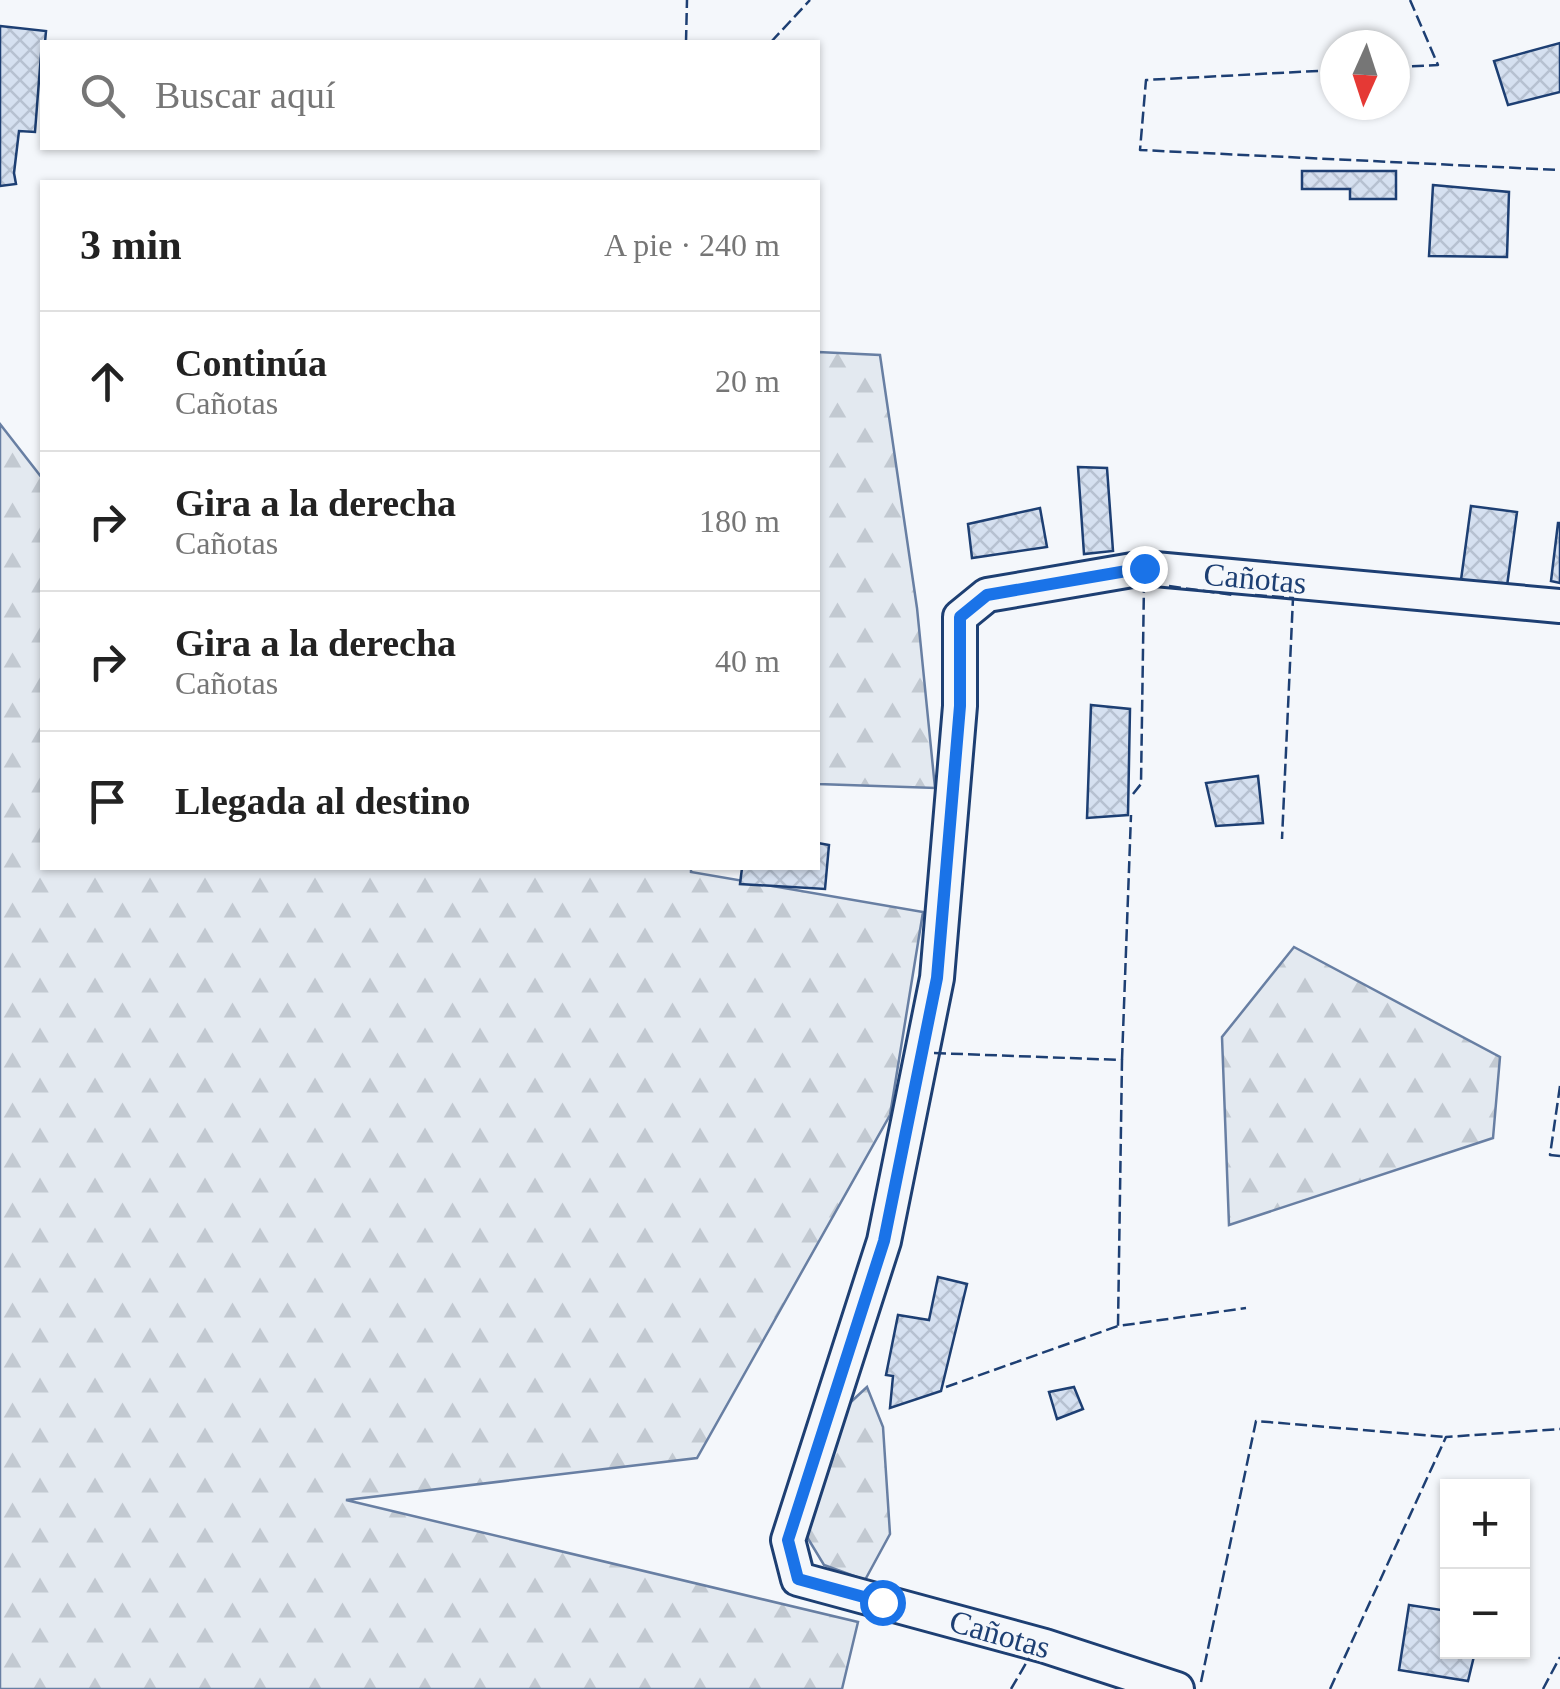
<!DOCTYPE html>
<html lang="es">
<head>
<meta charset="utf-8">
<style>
	:root { --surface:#fff; --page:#f2f2f2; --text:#222; --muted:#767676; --line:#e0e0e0 }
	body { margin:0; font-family:Georgia,serif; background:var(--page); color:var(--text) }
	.controls { position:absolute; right:30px; bottom:30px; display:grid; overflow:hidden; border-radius:0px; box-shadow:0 2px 8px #0004 }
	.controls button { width:90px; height:90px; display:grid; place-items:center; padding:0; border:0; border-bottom:2px solid var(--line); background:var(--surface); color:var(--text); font:50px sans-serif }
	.compass { position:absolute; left:1320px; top:30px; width:90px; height:90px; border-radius:50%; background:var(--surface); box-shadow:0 2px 8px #0004; rotate:183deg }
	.stop { position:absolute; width:30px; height:30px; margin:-22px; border:8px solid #1a73e8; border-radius:50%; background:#fff }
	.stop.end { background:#1a73e8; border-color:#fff; box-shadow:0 2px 10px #0008 }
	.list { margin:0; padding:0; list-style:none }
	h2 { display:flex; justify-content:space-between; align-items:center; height:130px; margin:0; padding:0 40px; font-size:42px }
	h2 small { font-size:32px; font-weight:400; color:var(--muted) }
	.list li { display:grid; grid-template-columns:65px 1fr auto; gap:30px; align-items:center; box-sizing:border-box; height:140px; padding:0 40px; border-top:2px solid var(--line) }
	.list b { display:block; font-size:38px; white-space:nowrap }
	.list p { margin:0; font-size:32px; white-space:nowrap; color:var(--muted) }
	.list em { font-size:32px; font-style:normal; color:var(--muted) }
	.icon { flex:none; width:55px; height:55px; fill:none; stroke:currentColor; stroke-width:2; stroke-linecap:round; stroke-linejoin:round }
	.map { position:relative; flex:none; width:1560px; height:1689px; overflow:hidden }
	.search { position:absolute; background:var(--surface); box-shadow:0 2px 8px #0004; left:40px; top:40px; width:780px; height:110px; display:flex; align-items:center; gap:25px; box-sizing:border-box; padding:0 35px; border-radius:0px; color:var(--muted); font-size:38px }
	.panel { position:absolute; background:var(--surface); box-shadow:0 2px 8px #0004; left:40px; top:180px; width:780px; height:690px; border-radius:0px }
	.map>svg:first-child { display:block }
	.forest { fill:url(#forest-firs); stroke:#687fa3; stroke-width:2.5 }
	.building { fill:url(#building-cross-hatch); stroke:#1d3f73; stroke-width:2.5 }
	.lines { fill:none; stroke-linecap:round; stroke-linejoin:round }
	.street-casing { stroke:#1d3f73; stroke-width:38 }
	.street { stroke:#f4f7fb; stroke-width:32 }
	.fence { stroke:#1d3f73; stroke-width:2.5; stroke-dasharray:12 5; stroke-linecap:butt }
	.route { stroke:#1a73e8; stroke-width:12 }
	.labels { text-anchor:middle; stroke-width:8; stroke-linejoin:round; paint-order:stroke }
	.street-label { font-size:32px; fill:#1d3f73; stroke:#f4f7fb }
</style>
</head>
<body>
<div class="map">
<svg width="1560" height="1689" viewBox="0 0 1560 1689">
	<defs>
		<pattern id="forest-firs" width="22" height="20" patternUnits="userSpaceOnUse" patternTransform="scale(2.5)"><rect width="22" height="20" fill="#e3e9f0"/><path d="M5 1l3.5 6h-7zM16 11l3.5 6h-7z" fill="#c2c9d1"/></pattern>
		<pattern id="building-cross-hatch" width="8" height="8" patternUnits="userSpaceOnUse" patternTransform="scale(2.5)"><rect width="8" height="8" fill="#d5e0f0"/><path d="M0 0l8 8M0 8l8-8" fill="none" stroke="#b6c1d1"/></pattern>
	</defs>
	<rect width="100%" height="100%" fill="#f4f7fb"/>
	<g class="forest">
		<path d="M818,352l62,3 37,253 18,180 -117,-4z"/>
		<path d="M0,424l42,54v390h649v4l232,40 -33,203 -193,343 -351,42 512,122 -16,67h-842z"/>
		<path d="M1294,947l206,110 -7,81 -264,87 -7,-188z"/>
		<path d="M867,1387l16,40 7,107 -25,46 -41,-15 -20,-33 35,-119z"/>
	</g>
	<g class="building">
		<path d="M0,26l46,5 -1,11h-3l-7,90 -16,-1 -5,42 2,11 -16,2z"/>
		<path d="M1560,43v49l-52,13 -14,-44z"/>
		<path d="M1302,171h94v28h-46v-10h-48z"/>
		<path d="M1433,185l76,7 -2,65 -78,-1z"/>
		<path d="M1078,467l29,1 6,83 -29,3z"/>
		<path d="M1471,506l46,6 -10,74 -46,-6z"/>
		<path d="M1040,508l7,39 -75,11 -4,-34z"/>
		<path d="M1558,523h2v60l-9,-2z"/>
		<path d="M1091,705l39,4 -2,106 -41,3z"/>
		<path d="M1258,776l5,47 -47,3 -10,-43z"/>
		<path d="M818,843l11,2 -4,44 -85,-5 2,-16h76z"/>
		<path d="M938,1277l29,7 -26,107 -51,17 3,-32 -7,-1 12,-60 31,5z"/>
		<path d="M1074,1387l9,22 -26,10 -8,-27z"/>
		<path d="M1409,1605l39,6v41h27l-7,29 -69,-11z"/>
	</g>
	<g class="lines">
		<defs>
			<g id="street">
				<path id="s1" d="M1177,1689l-132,-43 -247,-67 -10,-39 96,-299 53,-263 23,-272v-89l27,-22 157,-27 416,38"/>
			</g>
		</defs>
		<use href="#street" class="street-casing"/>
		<use href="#street" class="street"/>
		<g class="fence">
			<path d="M686,42l1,-42"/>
			<path d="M771,42l39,-42"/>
			<path d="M1395,67l43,-2 -28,-65"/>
			<path d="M1335,70l-189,10 -6,70 420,20"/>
			<path d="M1169,586l64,9"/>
			<path d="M1255,595l38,3 -11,241"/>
			<path d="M1133,794l8,-10 3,-201h5"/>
			<path d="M934,1053l188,7 -4,266 128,-18"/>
			<path d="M1122,1060l9,-245"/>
			<path d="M1560,1086l-10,69 10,1"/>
			<path d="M946,1387l172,-61"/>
			<path d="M1201,1682l55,-261 190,16"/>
			<path d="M1011,1689l21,-36 3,1"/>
			<path d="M1330,1689l116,-252 114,-8"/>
			<path d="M1543,1689l17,-32"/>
		</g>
	</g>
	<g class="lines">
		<path class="route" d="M882,1602l-84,-23 -10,-39 96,-299 53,-263 23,-272v-89l27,-22 157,-27"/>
	</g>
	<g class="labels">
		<g class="street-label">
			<text dy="11" stroke="none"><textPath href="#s1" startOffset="1685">Cañotas</textPath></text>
			<text transform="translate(1000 1634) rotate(16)" y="11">Cañotas</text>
		</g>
	</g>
</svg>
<div class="controls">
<button>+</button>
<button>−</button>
</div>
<svg class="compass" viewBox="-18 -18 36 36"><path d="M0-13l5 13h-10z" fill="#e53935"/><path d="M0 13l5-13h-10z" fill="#767676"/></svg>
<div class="stop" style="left:882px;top:1602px"></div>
<div class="stop end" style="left:1144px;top:568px"></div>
<div class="search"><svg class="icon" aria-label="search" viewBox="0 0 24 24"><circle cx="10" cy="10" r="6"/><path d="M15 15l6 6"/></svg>Buscar aquí</div>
<section class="panel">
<h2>3 min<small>A pie · 240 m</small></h2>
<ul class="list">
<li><svg class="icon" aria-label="ahead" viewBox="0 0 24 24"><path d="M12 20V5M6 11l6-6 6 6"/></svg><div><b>Continúa</b><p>Cañotas</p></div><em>20 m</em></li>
<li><svg class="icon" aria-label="right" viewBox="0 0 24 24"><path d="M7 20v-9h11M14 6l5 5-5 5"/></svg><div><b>Gira a la derecha</b><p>Cañotas</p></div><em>180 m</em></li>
<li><svg class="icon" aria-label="right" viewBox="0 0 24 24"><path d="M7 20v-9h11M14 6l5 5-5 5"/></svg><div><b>Gira a la derecha</b><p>Cañotas</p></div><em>40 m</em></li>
<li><svg class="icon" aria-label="arrive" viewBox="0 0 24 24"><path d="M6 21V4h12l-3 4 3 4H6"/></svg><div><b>Llegada al destino</b></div></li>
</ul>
</section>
</div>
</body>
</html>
